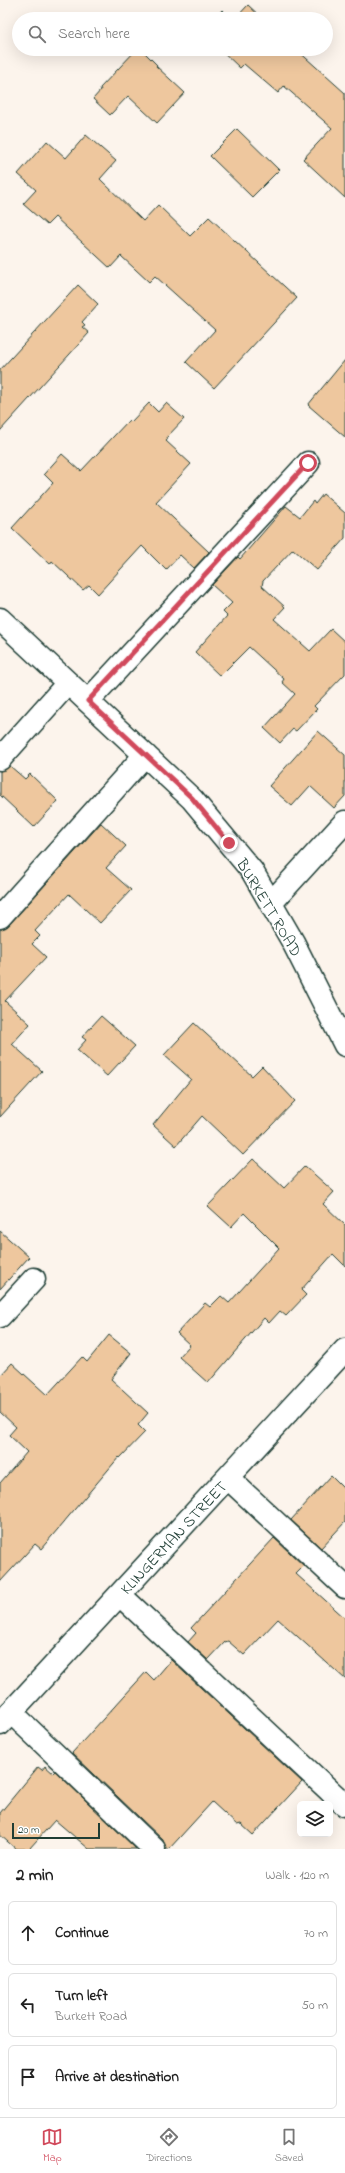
<!DOCTYPE html>
<html lang="en">
<head>
<meta charset="utf-8">
<style>
	:root { --surface:#fff; --page:#f6f6f6; --text:#222; --muted:#767676; --line:#e0e0e0; --accent:#d1495b }
	body { margin:0; font-family:"Indie Flower",sans-serif; background:var(--page); color:var(--text) }
	.controls { position:absolute; right:12px; bottom:12px; display:grid; overflow:hidden; border-radius:6px; box-shadow:0 4px 16px #0002 }
	.controls button { width:36px; height:36px; display:grid; place-items:center; padding:0; border:0; border-bottom:1px solid var(--line); background:var(--surface); color:var(--text); font:20px sans-serif }
	.scale { position:absolute; left:12px; bottom:10px; width:88px; box-sizing:border-box; padding-left:4px; border:2px solid #1f3d34; border-top:0; font-size:11px; line-height:14px; white-space:nowrap; color:#1f3d34; -webkit-text-stroke:3px #fff; paint-order:stroke }
	.stop { position:absolute; width:12px; height:12px; margin:-9px; border:3px solid #d1495b; border-radius:50%; background:#fff }
	.stop.end { background:#d1495b; border-color:#fff; box-shadow:0 1px 4px #0008 }
	.list { margin:0; padding:0; list-style:none }
	h2 { display:flex; justify-content:space-between; align-items:center; height:52px; margin:0; padding:0 16px; font-size:17px }
	h2 small { font-size:13px; font-weight:400; color:var(--muted) }
	.list li { display:grid; grid-template-columns:26px 1fr auto; gap:12px; align-items:center; box-sizing:border-box; height:64px; margin:0 8px 8px; padding:0 8px; border:1px solid var(--line); border-radius:6px }
	.list b { display:block; font-size:15px; white-space:nowrap }
	.list p { margin:0; font-size:13px; white-space:nowrap; color:var(--muted) }
	.list em { font-size:13px; font-style:normal; color:var(--muted) }
	.icon { flex:none; width:22px; height:22px; fill:none; stroke:currentColor; stroke-width:2; stroke-linecap:round; stroke-linejoin:round }
	.map { position:relative; flex:none; width:345px; height:1849px; overflow:hidden }
	.search { position:absolute; background:var(--surface); box-shadow:0 4px 16px #0002; left:12px; right:12px; top:12px; height:44px; display:flex; align-items:center; gap:10px; box-sizing:border-box; padding:0 14px; border-radius:22px; color:var(--muted); font-size:15px }
	.sheet { height:268px; background:var(--surface) }
	nav { display:flex; justify-content:space-around; align-items:center; box-sizing:border-box; height:56px; border-top:1px solid var(--line); background:var(--surface); font-size:11px; color:var(--muted) }
	nav a { display:grid; justify-items:center; gap:2px }
	nav .on { color:var(--accent) }
	.map>svg:first-child { display:block }
	.building { fill:#eec79e; stroke:#1f3d34 }
	.lines { fill:none; stroke-linecap:round; stroke-linejoin:round }
	.minor-casing { stroke:#1f3d34; stroke-width:25 }
	.minor { stroke:#fff; stroke-width:22 }
	.route { stroke:#d1495b; stroke-width:5 }
	.labels { text-anchor:middle; stroke-width:3.5; stroke-linejoin:round; paint-order:stroke }
	.street-label { font-size:16px; fill:#1f3d34; stroke:#fff }
</style>
</head>
<body>
<div class="map">
<svg width="345" height="1849" viewBox="0 0 345 1849">
	<rect width="100%" height="100%" fill="#fcf4ec"/>
	<filter id="ink" filterUnits="userSpaceOnUse"><feTurbulence type="fractalNoise" baseFrequency=".025" numOctaves="2"/><feDisplacementMap in="SourceGraphic" scale="8" xChannelSelector="R" yChannelSelector="G"/><feConvolveMatrix kernelMatrix="1 2 1 2 8 2 1 2 1" color-interpolation-filters="sRGB"/></filter>
	<g filter="url(#ink)">
		<g class="building">
			<path d="M248,5l15,14h-28z"/>
			<path d="M222,10l9,9h-17z"/>
			<path d="M137,49h4l16,16 -1,1 29,27 -28,30 -29,-27 -18,19 -17,-16 8,-9 -1,-2z"/>
			<path d="M220,49h76l49,44v105l-42,-39 29,-31 -48,-42 -6,7 -34,-29 -4,4z"/>
			<path d="M237,129l42,41 -27,27 -42,-41z"/>
			<path d="M86,135l30,26 -16,18 43,42 15,-16 32,31 19,-19 88,81 -83,90 -28,-26 29,-32 -60,-54 -6,6 -28,-26 -11,12 -55,-51 -8,8 -24,-21 13,-14 -18,-16 29,-33 19,17z"/>
			<path d="M78,285l20,19 -16,18 3,3 -3,2 7,6 -89,98v-61z"/>
			<path d="M345,360v77l-37,-32z"/>
			<path d="M149,403l9,9 8,-9 18,16 -17,18 1,2 -2,2 25,23 -35,38 53,50 -15,16 -14,-13 -14,15 -24,-24 -44,48 -9,-9 -6,5 -31,-29 -2,3 -38,-36 41,-45 -9,-9 18,-20 19,17 48,-51 2,2z"/>
			<path d="M323,494l22,19v25l-28,32 -24,-21 -30,32 -1,5 23,21 -11,12 36,32 21,-22 14,13v32l-31,32 3,3 -21,22 -3,-2 -13,14 -16,-15 31,-34 -13,-12 2,-3 -35,-32 -29,29 -25,-24 32,-36 -4,-4 9,-9 -20,-18 26,-28 2,2 46,-53 14,11 13,-16 2,3z"/>
			<path d="M318,731l27,24v41l-11,12 -24,-22 -18,20 -23,-20z"/>
			<path d="M10,766l15,13 5,-5 28,27 -24,26 -34,-32v-24z"/>
			<path d="M101,823l25,23 -20,22 25,22 -31,33 -31,-29 -34,37 5,5 -8,8 14,13 -41,44 25,23 -18,20 30,27 -42,46v-187l9,-5z"/>
			<path d="M101,1016l34,30 -28,30 -30,-26 9,-10 -4,-3z"/>
			<path d="M194,1023l58,53 10,-10 33,35 -52,54 -41,-39 -26,30 -23,-21 38,-46 -27,-24z"/>
			<path d="M253,1159l31,29 21,-22 29,26 -11,12 22,21v41l-12,-12 -32,36 5,5 -20,21 -6,-5 -11,12 -5,-5 -56,65 -29,-26 11,-12 -13,-12 28,-30 5,4 11,-11 8,7 50,-55 -35,-35 -13,14 -23,-21z"/>
			<path d="M0,1231l29,26 -29,32z"/>
			<path d="M109,1335l22,18 -20,26 37,34 -10,12 7,7 -25,26 -1,-1 -78,92 -6,-5 -35,38v-99l27,-31 -18,-17 7,-8 -16,-15v-36l12,-13 35,32 35,-38 5,5z"/>
			<path d="M331,1476l14,14v32l-24,26 -30,-28z"/>
			<path d="M274,1538l30,28 -8,8 49,44v61l-67,-60 -34,36 -16,-14 -3,1 -17,18 -20,-18 8,-9 -5,-5z"/>
			<path d="M171,1660l131,122 -49,53 -12,-11 -4,1 -25,-23 -43,47h-3l-3,-9 -91,-87 74,-81 8,8z"/>
			<path d="M45,1766l8,7 2,-2 81,78h-47l-34,-29 -26,29h-13l-16,-14v-22l38,-46 4,3z"/>
		</g>
		<g class="lines">
			<defs>
				<g id="minor">
					<path d="M0,619l192,180 60,72 41,71 52,103"/>
					<path d="M88,701l220,-238"/>
					<path d="M0,759l68,-76"/>
					<path d="M271,903l74,-81"/>
					<path d="M0,917l145,-162"/>
					<path d="M0,1316l34,-37"/>
					<path d="M228,1478l117,109"/>
					<path d="M120,1595l225,210"/>
					<path d="M11,1712l143,137"/>
					<path d="M0,1724l345,-374"/>
				</g>
			</defs>
			<use href="#minor" class="minor-casing"/>
			<use href="#minor" class="minor"/>
		</g>
	</g>
	<g class="lines" filter="url(#ink)">
		<path class="route" d="M229,843l-37,-45 -104,-97 220,-238"/>
	</g>
	<g class="labels">
		<g class="street-label">
			<text transform="translate(270 907) rotate(59)" y="6">BURKETT ROAD</text>
			<text transform="translate(173 1537) rotate(-47)" y="6">KLINGERMAN STREET</text>
		</g>
	</g>
</svg>
<div class="controls">
<button><svg class="icon" aria-label="layers" viewBox="0 0 24 24"><path d="M12 4l9 5-9 5-9-5zM3 14l9 5 9-5"/></svg></button>
</div>
<div class="scale">20 m</div>
<div class="stop" style="left:308px;top:463px"></div>
<div class="stop end" style="left:229px;top:843px"></div>
<div class="search"><svg class="icon" aria-label="search" viewBox="0 0 24 24"><circle cx="10" cy="10" r="6"/><path d="M15 15l6 6"/></svg>Search here</div>
</div>
<section class="sheet">
<h2>2 min<small>Walk · 120 m</small></h2>
<ul class="list">
<li><svg class="icon" aria-label="ahead" viewBox="0 0 24 24"><path d="M12 20V5M6 11l6-6 6 6"/></svg><div><b>Continue</b></div><em>70 m</em></li>
<li><svg class="icon" aria-label="left" viewBox="0 0 24 24"><path d="M17 20v-9H6M10 6l-5 5 5 5"/></svg><div><b>Turn left</b><p>Burkett Road</p></div><em>50 m</em></li>
<li><svg class="icon" aria-label="arrive" viewBox="0 0 24 24"><path d="M6 21V4h12l-3 4 3 4H6"/></svg><div><b>Arrive at destination</b></div></li>
</ul>
</section>
<nav>
<a class="on"><svg class="icon" aria-label="map" viewBox="0 0 24 24"><path d="M3 6l6-2 6 2 6-2v14l-6 2-6-2-6 2zM9 4v14M15 6v14"/></svg>Map</a>
<a><svg class="icon" aria-label="directions" viewBox="0 0 24 24"><path d="M12 3l9 9-9 9-9-9zM9 14v-3h6M13 9l2 2-2 2"/></svg>Directions</a>
<a><svg class="icon" aria-label="saved" viewBox="0 0 24 24"><path d="M7 4h10v16l-5-4-5 4z"/></svg>Saved</a>
</nav>
</body>
</html>
